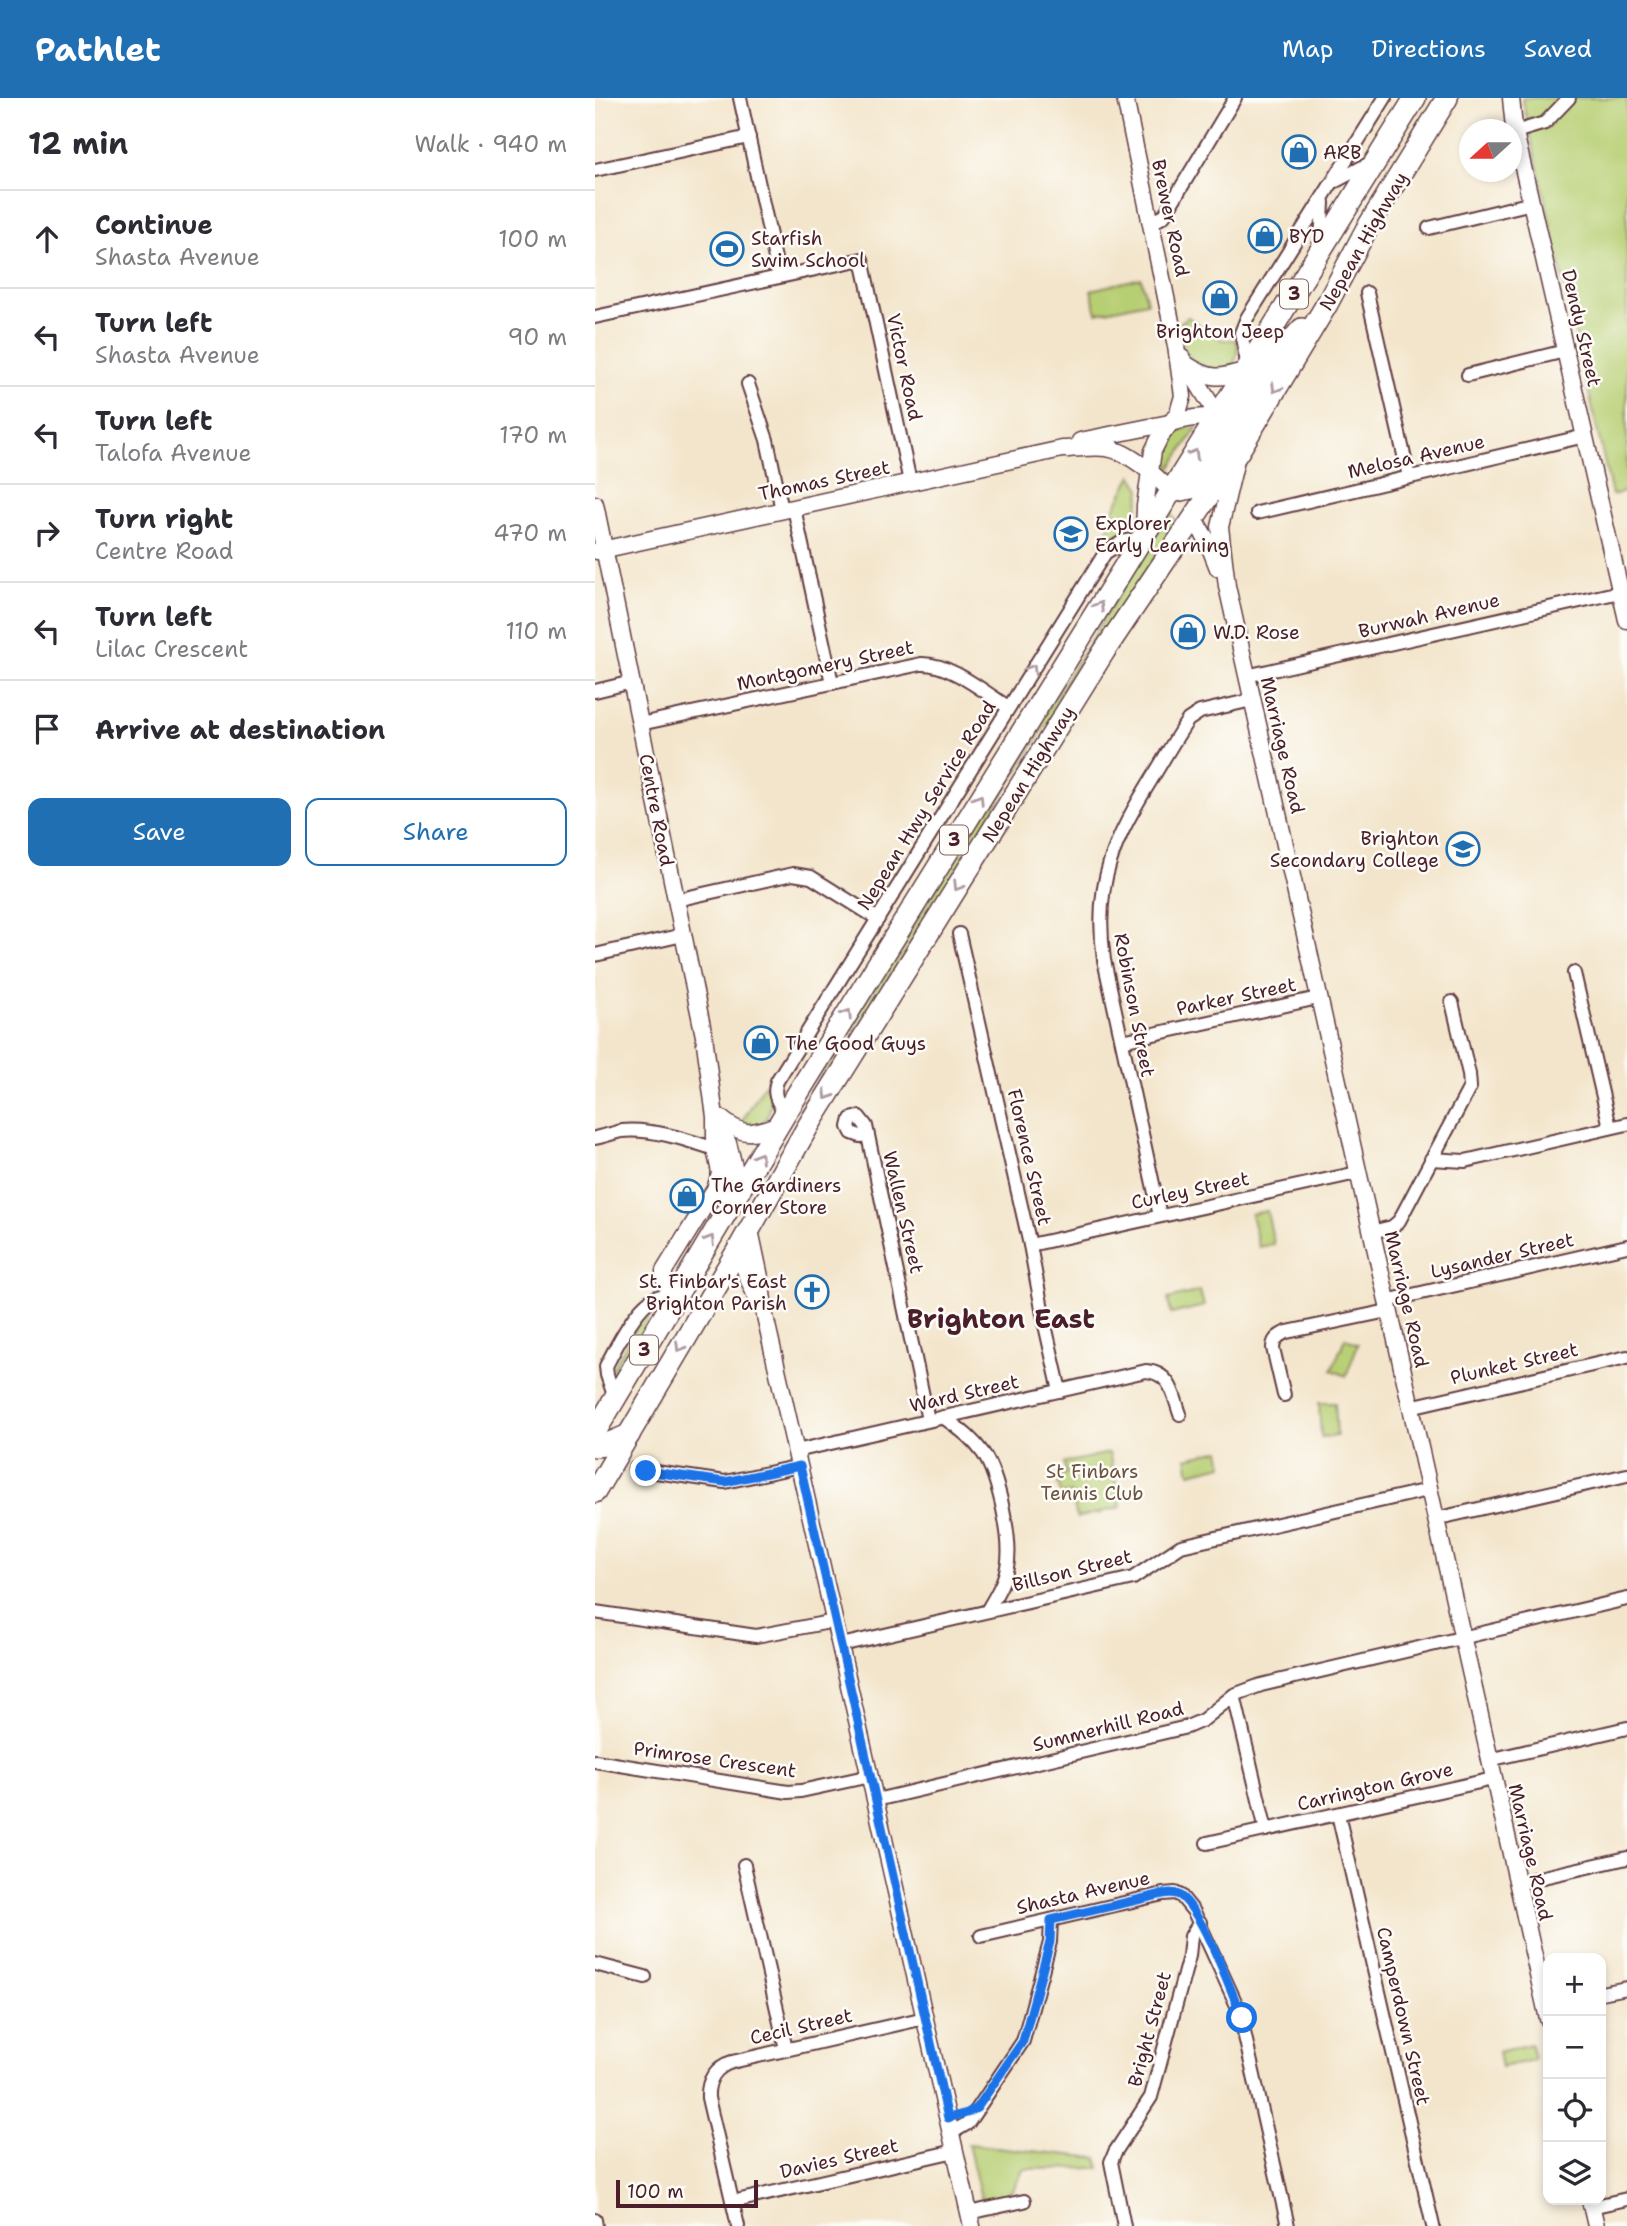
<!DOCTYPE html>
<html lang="en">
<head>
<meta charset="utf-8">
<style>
	:root { --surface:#fff; --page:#f7f7f7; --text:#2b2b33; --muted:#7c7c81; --line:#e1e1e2; --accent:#1f6fb2 }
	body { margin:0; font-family:"Shantell Sans",sans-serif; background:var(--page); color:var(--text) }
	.controls { position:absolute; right:21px; bottom:21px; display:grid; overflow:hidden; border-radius:14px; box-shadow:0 4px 10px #0003 }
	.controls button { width:63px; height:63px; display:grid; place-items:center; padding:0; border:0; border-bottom:2px solid var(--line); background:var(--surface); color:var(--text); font:35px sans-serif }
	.compass { position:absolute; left:864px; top:21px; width:63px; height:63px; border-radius:50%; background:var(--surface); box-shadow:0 4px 10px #0003; rotate:249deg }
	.scale { position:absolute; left:21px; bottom:18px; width:142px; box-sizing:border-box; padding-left:7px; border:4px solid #4a1f2b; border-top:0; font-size:19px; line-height:24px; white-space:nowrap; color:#4a1f2b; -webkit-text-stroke:5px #fdfcf7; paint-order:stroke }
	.stop { position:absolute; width:21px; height:21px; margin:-16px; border:5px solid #1a73e8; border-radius:50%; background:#fff }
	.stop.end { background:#1a73e8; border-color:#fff; box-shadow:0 2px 7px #0008 }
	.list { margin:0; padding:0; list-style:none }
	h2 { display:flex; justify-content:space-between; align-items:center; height:91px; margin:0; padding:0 28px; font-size:30px }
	h2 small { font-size:23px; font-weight:400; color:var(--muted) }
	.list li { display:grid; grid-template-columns:46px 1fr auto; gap:21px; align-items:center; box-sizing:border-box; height:98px; padding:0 28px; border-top:2px solid var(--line) }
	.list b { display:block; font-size:26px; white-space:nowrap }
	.list p { margin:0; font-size:23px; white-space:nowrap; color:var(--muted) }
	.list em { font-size:23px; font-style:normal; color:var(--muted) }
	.actions { display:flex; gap:14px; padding:21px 28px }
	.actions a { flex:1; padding:16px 0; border:2px solid var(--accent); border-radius:14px; text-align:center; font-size:24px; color:var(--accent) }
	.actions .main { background:var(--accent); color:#fff }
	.icon { flex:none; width:38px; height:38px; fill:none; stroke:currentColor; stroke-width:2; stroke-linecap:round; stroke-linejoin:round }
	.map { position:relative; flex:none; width:1032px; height:2128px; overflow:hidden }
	header { display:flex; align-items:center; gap:42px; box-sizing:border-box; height:98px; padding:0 35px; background:var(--accent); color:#fff }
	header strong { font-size:33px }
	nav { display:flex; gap:38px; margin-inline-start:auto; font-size:24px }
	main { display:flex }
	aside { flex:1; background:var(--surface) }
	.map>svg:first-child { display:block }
	.green { fill:#b7cf73; stroke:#80774f; stroke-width:2 }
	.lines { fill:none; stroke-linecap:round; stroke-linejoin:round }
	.street-casing { stroke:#633d43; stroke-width:16 }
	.secondary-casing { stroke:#633d43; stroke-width:19 }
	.highway-casing { stroke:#633d43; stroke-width:24 }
	.street { stroke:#fff; stroke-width:12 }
	.secondary { stroke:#fff; stroke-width:16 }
	.highway { stroke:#fff; stroke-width:21 }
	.oneway { stroke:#ae9aa0 }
	.route { stroke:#1a73e8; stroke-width:9 }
	.labels { text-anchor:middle; stroke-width:5; stroke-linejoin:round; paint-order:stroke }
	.shield { fill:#fdfcf7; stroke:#806168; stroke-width:2 }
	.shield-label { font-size:18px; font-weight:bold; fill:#4a1f2b }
	.poi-label { font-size:19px; fill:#4a1f2b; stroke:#fdfcf7; text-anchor:start }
	.street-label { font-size:19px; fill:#4a1f2b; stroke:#fdfcf7 }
	.park-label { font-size:19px; fill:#6b5441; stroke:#fdfcf7 }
	.district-label { font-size:26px; font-weight:bold; fill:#4a1f2b; stroke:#fdfcf7 }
</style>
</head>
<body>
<header>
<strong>Pathlet</strong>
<nav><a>Map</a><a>Directions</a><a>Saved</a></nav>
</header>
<main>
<aside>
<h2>12 min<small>Walk · 940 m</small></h2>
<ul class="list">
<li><svg class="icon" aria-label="ahead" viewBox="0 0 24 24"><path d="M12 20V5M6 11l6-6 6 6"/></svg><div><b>Continue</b><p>Shasta Avenue</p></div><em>100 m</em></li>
<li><svg class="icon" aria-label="left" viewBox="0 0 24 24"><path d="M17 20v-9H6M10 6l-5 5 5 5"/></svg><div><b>Turn left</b><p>Shasta Avenue</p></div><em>90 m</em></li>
<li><svg class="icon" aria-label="left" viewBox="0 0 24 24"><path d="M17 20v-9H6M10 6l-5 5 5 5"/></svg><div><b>Turn left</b><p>Talofa Avenue</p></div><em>170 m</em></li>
<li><svg class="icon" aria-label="right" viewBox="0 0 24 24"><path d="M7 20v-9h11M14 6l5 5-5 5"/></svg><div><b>Turn right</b><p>Centre Road</p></div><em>470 m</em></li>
<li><svg class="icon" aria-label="left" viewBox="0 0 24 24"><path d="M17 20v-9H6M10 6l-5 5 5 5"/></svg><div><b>Turn left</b><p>Lilac Crescent</p></div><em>110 m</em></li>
<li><svg class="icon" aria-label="arrive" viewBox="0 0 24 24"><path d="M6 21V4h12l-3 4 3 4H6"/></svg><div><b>Arrive at destination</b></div></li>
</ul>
<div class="actions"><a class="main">Save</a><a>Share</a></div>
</aside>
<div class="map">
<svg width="1032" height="2128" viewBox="0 0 1032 2128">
	<rect width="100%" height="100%" fill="#fdfcf7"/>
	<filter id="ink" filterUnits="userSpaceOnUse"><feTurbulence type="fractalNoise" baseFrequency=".0143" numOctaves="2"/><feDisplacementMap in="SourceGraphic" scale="14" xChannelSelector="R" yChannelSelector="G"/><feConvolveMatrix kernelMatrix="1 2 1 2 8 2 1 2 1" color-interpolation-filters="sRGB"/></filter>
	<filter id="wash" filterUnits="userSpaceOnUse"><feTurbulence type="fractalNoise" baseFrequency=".00686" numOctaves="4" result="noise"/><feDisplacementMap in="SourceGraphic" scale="28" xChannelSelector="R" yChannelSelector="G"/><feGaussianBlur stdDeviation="1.57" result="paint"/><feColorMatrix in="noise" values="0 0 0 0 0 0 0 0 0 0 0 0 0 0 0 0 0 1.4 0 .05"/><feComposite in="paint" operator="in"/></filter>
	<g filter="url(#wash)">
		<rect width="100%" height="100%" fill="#f3e5cb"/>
		<g class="green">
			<path d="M927,0h105v393l-15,4z"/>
			<path d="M546,180l6,24 -50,11 -6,-23z"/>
			<path d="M593,219l34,23h14c4,12 0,23 -10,31 -36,-5 -41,-11 -48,-47z"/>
			<path d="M592,330h10l-32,48c-15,-18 1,-43 22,-48z"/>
			<path d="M537,377l9,14c-3,25 -10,51 -39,57l-2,-4 11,-18 3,-15z"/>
			<path d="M575,414l6,9v8c-55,74 -102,152 -151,230 -73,117 -145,235 -221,350l-6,3z"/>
			<path d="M170,986l5,4c1,15 2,22 -7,36l-24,2z"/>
			<path d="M672,1113l7,33 -15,3 -8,-33z"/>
			<path d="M605,1193l4,15 -33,8 -3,-15z"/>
			<path d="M64,1202l-37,67 -9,10v-10l32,-54z"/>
			<path d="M750,1240l13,6 -12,32 -14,-6z"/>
			<path d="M724,1305h16l2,33 -16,1z"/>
			<path d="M625,1352l3,15 -33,8 -3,-15z"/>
			<path d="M514,1355l12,54 -44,11 -6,-25 -10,1 -5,-18 10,-2 -2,-11z"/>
			<path d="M936,1946l3,16 -33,7 -3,-15z"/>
			<path d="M373,2046l129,14 3,10 -77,1c-13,28 -10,26 -41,33z"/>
		</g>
	</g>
	<g filter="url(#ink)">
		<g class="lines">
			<defs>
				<g id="street">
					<path d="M145,0l39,179"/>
					<path d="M920,34l30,-9 24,-25"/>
					<path d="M0,72l154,-33"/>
					<path d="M741,83l36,-19"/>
					<path d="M555,126l14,-8 71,-118"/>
					<path d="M834,130l103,-25"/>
					<path d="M726,145l2,-41"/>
					<path d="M772,195l42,184"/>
					<path d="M0,219l267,-58 48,223"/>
					<path d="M653,269l-7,-34 6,-15 138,-220"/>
					<path d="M873,277l97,-24"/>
					<path d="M153,286l19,56 15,70"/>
					<path d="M199,410l38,175"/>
					<path d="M662,415l328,-77"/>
					<path d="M651,578l374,-84"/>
					<path d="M0,593l37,-9"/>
					<path d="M45,626l281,-60c29,-1 63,28 87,43"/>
					<path d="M81,802l117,-26 18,3 67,42"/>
					<path d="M364,836l71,311 15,80 15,66"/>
					<path d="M0,857l88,-20"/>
					<path d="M979,875l36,154"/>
					<path d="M527,943l196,-43"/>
					<path d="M190,1016c-7,-12 -13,-19 -8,-33l328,-528 17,-11 20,-4"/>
					<path d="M272,1037l-7,1 -8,-3 -3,-6 2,-8 8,-2 7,9 62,294"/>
					<path d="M0,1040c9,-2 18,-5 27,-7 30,-3 65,9 93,18"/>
					<path d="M836,1061l34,2 162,-37"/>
					<path d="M565,1118l-56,-256c-11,-78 10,-120 50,-185 11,-18 22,-38 34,-55l12,-8 52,-12"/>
					<path d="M776,1134l21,-5 7,-6 71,-134 -1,-13 -17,-72"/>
					<path d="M435,1147l327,-72"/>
					<path d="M791,1203l241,-55"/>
					<path d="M689,1297l-11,-47c0,-9 6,-13 14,-16l101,-21"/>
					<path d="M20,1300l-8,-23 -1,-9c9,-17 35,-72 57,-70 1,0 9,4 10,5"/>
					<path d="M815,1309l217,-50"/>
					<path d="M348,1319c15,10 30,22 40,36 15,22 30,88 24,114 -3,16 -12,30 -20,44"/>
					<path d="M201,1353l350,-80c25,2 27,23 34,43"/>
					<path d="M40,1371l90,13 75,-16"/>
					<path d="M840,1421l192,-44"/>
					<path d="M0,1514l161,24 79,-15"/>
					<path d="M246,1547l292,-67 48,-32 247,-56"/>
					<path d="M639,1597l32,135"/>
					<path d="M894,1662l138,-32"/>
					<path d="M0,1663l193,31 13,-1 69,-15"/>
					<path d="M281,1702l311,-73 16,-7 31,-25 27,-10 366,-86"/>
					<path d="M743,1716l95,412"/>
					<path d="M612,1745l286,-64"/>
					<path d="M149,1767l42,184"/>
					<path d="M922,1785l110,-25"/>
					<path d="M386,1838l182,-42 12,-1 6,3 13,16 45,98 49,216"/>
					<path d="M0,1866l50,13"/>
					<path d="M1006,1895l26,-5"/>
					<path d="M356,2035l17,-10 55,-82 27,-99 1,-22"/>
					<path d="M137,2104l223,-51"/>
					<path d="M996,2109l36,-8"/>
					<path d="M374,2115l55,-12"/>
					<path d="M0,2122l1,6"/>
					<path d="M143,2128l-30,-128c-1,-17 7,-31 24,-36l193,-44"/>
					<path d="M529,2128l-13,-64 4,-10 36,-55 38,-141 2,-20 9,-14"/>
				</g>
				<g id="secondary">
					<path d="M530,0l51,248 7,50 -5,17 -18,24 -7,14 -8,55 -1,28"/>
					<path d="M916,0l3,30 113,492"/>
					<path d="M587,260l36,58"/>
					<path d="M592,267c25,16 33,13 60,5"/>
					<path d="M485,343l114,-23 24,-2"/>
					<path d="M640,366l-15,63 7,59 321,1433"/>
					<path d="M0,406l109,532 11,81v32l13,60"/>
					<path d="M600,422l12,20 11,28"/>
					<path d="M2,453l465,-102c14,0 31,-3 45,-1 21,3 50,28 64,44"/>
					<path d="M124,1019c24,20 32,18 60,7"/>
					<path d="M121,1021l12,24 12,47"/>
					<path d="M155,1132l10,47 5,39 207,910"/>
					<path d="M144,1150l8,28 11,25"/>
					<path d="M79,1201l-10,-20v-8l51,-82 5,-15"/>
					<path d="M995,2102l6,26"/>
				</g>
				<g id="highway">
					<path d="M576,394l20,-4 4,-3 74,-119 33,-37"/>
					<path d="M0,1334l190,-318 630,-1016"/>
					<path d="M0,1348l10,-1 24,-10"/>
					<path d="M0,1394l144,-244 68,-120 298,-478 133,-198 89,-148 39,-74 81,-132"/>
				</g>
			</defs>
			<use href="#street" class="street-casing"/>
			<use href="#secondary" class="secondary-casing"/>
			<use href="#highway" class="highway-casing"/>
			<use href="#street" class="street"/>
			<use href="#secondary" class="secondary"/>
			<use href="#highway" class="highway"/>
		</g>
		<defs><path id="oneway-chevron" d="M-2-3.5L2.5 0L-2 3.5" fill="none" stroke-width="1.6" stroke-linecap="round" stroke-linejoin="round" transform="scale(1.75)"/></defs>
		<g class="oneway">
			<use href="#oneway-chevron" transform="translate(681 290) rotate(121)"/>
			<use href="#oneway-chevron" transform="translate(599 356) rotate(-59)"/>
			<use href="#oneway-chevron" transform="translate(504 508) rotate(-58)"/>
			<use href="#oneway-chevron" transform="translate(437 571) rotate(-58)"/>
			<use href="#oneway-chevron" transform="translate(384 701) rotate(-58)"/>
			<use href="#oneway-chevron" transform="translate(363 788) rotate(122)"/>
			<use href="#oneway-chevron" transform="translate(252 916) rotate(-58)"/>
			<use href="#oneway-chevron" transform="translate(233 997) rotate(123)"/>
			<use href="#oneway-chevron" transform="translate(164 1059) rotate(-59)"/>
			<use href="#oneway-chevron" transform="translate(115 1142) rotate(-59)"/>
			<use href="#oneway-chevron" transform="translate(85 1249) rotate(121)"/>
		</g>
	</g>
	<g class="lines" filter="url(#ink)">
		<path class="route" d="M51,1373l79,11 75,-16 148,652 19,-5 10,-5 46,-67 27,-99 1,-22 112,-26c5,-1 10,-2 16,1 22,13 53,97 63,123"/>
	</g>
	<defs>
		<symbol id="shop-ring" viewBox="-11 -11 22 22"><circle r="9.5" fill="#fdfcf7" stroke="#1f6fb2" stroke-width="1.5"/><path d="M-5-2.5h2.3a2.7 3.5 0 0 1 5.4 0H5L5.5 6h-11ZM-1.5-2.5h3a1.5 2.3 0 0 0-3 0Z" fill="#1f6fb2"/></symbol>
		<symbol id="stadium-ring" viewBox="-11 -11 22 22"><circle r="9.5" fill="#fdfcf7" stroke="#1f6fb2" stroke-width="1.5"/><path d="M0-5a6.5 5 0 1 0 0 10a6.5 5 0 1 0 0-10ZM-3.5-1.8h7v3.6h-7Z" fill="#1f6fb2"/></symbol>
		<symbol id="school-ring" viewBox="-11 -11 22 22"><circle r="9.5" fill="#fdfcf7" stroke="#1f6fb2" stroke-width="1.5"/><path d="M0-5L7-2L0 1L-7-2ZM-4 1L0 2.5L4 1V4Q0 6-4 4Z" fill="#1f6fb2"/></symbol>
		<symbol id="church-ring" viewBox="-11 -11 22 22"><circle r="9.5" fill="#fdfcf7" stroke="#1f6fb2" stroke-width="1.5"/><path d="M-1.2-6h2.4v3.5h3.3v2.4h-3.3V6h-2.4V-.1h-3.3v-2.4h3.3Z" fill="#1f6fb2"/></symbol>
	</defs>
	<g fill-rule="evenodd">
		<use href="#shop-ring" x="685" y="35" width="38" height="38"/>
		<use href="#shop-ring" x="651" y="119" width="38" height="38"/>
		<use href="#stadium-ring" x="113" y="132" width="38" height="38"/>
		<use href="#shop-ring" x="606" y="181" width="38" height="38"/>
		<use href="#school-ring" x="457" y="417" width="38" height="38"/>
		<use href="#shop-ring" x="574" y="515" width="38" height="38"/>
		<use href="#school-ring" x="849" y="732" width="38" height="38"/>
		<use href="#shop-ring" x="147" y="926" width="38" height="38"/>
		<use href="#shop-ring" x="73" y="1079" width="38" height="38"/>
		<use href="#church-ring" x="198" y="1175" width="38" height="38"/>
	</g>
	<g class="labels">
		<g class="shield">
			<rect x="685" y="181.5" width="28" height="29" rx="5"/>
			<rect x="345" y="727.5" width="28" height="29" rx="5"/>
			<rect x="35" y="1237.5" width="28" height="29" rx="5"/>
		</g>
		<g class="shield-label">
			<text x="699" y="202">3</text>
			<text x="359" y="748">3</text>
			<text x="49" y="1258">3</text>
		</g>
		<g class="poi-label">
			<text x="728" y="61">ARB</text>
			<text x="694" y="145">BYD</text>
			<text x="156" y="147">Starfish<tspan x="156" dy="22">Swim School</tspan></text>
			<text x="625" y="240" text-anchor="middle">Brighton Jeep</text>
			<text x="500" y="432">Explorer<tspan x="500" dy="22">Early Learning</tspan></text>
			<text x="618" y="541">W.D. Rose</text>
			<text x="844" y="747" text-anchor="end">Brighton<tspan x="844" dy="22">Secondary College</tspan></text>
			<text x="190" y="952">The Good Guys</text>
			<text x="116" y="1094">The Gardiners<tspan x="116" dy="22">Corner Store</tspan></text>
			<text x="192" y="1190" text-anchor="end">St. Finbar's East<tspan x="192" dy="22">Brighton Parish</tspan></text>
		</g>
		<g class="street-label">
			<text transform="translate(576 120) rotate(78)" y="7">Brewer Road</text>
			<text transform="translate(768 143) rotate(-60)" y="7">Nepean Highway</text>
			<text transform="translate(987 230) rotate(77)" y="7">Dendy Street</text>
			<text transform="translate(310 269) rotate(78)" y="7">Victor Road</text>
			<text transform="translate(821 358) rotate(-13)" y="7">Melosa Avenue</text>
			<text transform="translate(229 382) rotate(-12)" y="7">Thomas Street</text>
			<text transform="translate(834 517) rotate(-13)" y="7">Burwah Avenue</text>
			<text transform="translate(230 567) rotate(-12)" y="7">Montgomery Street</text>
			<text transform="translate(688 647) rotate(77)" y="7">Marriage Road</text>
			<text transform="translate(433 676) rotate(-58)" y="7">Nepean Highway</text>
			<text transform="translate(331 707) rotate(-58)" y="7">Nepean Hwy Service Road</text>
			<text transform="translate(62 712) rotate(79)" y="7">Centre Road</text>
			<text transform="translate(641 898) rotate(-12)" y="7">Parker Street</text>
			<text transform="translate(540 907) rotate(79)" y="7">Robinson Street</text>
			<text transform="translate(435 1059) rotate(77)" y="7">Florence Street</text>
			<text transform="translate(595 1092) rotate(-12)" y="7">Curley Street</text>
			<text transform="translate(309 1114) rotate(77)" y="7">Wallen Street</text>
			<text transform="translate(907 1157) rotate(-13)" y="7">Lysander Street</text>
			<text transform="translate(812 1201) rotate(77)" y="7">Marriage Road</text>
			<text transform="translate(919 1265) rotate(-13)" y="7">Plunket Street</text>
			<text transform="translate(369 1295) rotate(-13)" y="7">Ward Street</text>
			<text transform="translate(477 1472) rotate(-14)" y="7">Billson Street</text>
			<text transform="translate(513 1628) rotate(-14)" y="7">Summerhill Road</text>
			<text transform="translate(120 1661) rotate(8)" y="7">Primrose Crescent</text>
			<text transform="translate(780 1688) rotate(-13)" y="7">Carrington Grove</text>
			<text transform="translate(936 1754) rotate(77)" y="7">Marriage Road</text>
			<text transform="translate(488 1794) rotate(-13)" y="7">Shasta Avenue</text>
			<text transform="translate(809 1918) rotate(77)" y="7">Camperdown Street</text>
			<text transform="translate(206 1928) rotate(-13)" y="7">Cecil Street</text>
			<text transform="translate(554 1931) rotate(-75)" y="7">Bright Street</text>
			<text transform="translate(244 2060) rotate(-13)" y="7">Davies Street</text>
		</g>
		<g class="park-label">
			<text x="497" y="1380">St Finbars<tspan x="497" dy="22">Tennis Club</tspan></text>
		</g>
		<g class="district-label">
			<text x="406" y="1230">Brighton East</text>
		</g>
	</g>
</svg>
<div class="controls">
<button>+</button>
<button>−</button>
<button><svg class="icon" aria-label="locate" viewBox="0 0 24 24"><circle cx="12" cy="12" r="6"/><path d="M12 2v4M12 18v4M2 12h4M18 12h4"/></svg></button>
<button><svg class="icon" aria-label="layers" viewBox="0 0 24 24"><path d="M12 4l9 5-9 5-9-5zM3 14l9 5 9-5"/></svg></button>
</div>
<svg class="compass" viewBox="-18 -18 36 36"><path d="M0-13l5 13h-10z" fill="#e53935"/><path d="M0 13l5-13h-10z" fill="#7c7c81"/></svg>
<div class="scale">100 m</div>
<div class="stop" style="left:647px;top:1920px"></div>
<div class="stop end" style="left:51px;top:1373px"></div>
</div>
</main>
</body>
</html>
